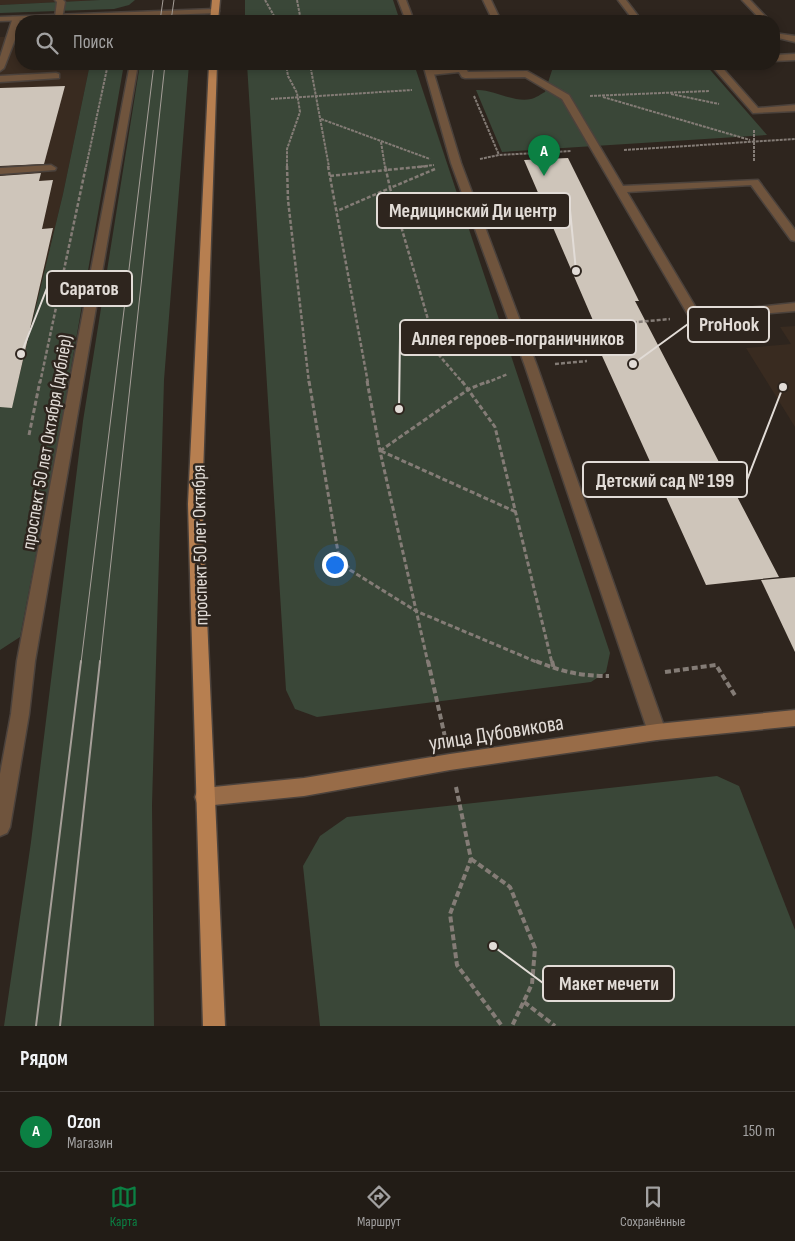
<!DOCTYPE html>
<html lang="ru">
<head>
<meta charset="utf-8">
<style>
	:root { --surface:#221c16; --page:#2e2923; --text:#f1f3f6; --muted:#a2a1a1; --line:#3f3a35; --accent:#0b8043 }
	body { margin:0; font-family:"Sofia Sans Condensed",sans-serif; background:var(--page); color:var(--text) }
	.you { position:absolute; left:334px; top:564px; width:18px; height:18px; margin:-12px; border:4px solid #fff; border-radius:50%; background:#1a73e8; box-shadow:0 0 0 8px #1a73e833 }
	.badge { display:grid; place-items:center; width:32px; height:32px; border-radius:50%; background:var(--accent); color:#fff; font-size:16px; font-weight:700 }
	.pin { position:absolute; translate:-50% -41px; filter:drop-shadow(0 1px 2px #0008) }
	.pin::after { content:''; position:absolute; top:26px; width:18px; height:15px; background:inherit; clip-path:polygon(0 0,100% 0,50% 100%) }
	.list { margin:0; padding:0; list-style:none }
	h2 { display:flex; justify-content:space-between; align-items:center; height:65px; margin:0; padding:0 20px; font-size:21px }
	h2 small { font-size:16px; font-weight:400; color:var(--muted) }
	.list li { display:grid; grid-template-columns:32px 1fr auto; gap:15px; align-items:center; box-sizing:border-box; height:80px; padding:0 20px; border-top:1px solid var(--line) }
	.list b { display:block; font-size:19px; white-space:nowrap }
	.list p { margin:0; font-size:16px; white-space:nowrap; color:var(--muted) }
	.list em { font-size:16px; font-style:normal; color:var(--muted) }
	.icon { flex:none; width:28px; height:28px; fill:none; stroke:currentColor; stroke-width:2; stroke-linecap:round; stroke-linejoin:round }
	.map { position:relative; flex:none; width:795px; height:1026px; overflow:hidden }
	.search { position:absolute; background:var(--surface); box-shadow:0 2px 8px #0003; left:15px; right:15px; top:15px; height:55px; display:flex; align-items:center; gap:12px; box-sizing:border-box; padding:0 18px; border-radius:20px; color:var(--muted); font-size:19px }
	.sheet { height:145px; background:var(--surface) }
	nav { display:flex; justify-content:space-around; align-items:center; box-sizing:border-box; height:70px; border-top:1px solid var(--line); background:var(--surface); font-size:14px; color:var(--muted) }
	nav a { display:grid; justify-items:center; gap:2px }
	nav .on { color:var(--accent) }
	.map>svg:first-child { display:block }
	.built { fill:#392b20 }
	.green { fill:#3a4738 }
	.building { fill:#cec5ba }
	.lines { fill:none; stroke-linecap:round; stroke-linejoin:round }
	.lane-casing { stroke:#4b423c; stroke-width:3 }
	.street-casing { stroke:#4b423c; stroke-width:3 }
	.secondary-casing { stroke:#4b423c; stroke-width:3 }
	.primary-casing { stroke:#4b423c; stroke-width:3 }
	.path-far3 { stroke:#847c76; stroke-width:2; stroke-dasharray:3 1; stroke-linecap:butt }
	.path-far2 { stroke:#847c76; stroke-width:2.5; stroke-dasharray:4 2; stroke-linecap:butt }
	.path-far1 { stroke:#847c76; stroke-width:3; stroke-dasharray:5 2.5; stroke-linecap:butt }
	.path { stroke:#847c76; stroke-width:4; stroke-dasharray:6 3; stroke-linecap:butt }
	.lane { fill:#6f543d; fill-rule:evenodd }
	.street { fill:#6f543d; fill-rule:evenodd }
	.secondary { fill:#986c48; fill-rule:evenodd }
	.primary { fill:#b77f50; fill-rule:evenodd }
	.tram-far1 { stroke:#a69f99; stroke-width:1 }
	.tram { stroke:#a69f99; stroke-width:2 }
	.labels { text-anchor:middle; stroke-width:5; stroke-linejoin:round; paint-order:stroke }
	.street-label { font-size:19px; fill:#e2dcd7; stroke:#2e251e }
	.near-street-label { font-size:22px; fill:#e2dcd7; stroke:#2e251e }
	.leader { fill:none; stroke:#e2dcd7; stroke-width:2 }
	.callout-dot { fill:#e2dcd7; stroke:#2e251e; stroke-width:2 }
	.callout { fill:#2e251e; stroke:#e2dcd7; stroke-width:2 }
	.callout-label { font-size:20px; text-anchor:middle; font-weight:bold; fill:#e2dcd7 }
</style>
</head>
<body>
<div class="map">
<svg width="795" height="1026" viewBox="0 0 795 1026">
	<rect width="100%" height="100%" fill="#2e251e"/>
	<g class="built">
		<path d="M0,0h100l-100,5z"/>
		<path d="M21,36l-6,17h6v11h69l-27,130 -50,208 -13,1v-366z"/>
		<path d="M795,326v101l-49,-79 45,-4 -11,-17z"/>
	</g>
	<g class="green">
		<path d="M100,0h35l-6,5 -15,4 -114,4v-8z"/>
		<path d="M245,0h148l7,21h-155z"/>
		<path d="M90,64h34l-62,356 -42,217 -20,13v-247l13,-1 50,-208z"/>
		<path d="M140,64h49l-25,316 -12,425 2,221h-150l27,-184 52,-421z"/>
		<path d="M247,64h167l196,589 -4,19 -15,10 -274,35 -22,-8 -9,-19z"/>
		<path d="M554,64h151l62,71 -265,17 -26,-62c18,-1 37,13 55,9 5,-1 10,-5 14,-7z"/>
		<path d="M717,776l22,10 56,144v96h-475l-17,-160 17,-30 27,-19z"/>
	</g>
	<g class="building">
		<path d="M65,86l-21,78 -44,2v-78z"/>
		<path d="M568,158l71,143h-4l144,276 -73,8 -108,-238 6,-1 -80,-186z"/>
		<path d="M41,173l-2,8 14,-1 -11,49 11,-1 -41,180 -12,-1v-231z"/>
		<path d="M795,577v75l-34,-72z"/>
	</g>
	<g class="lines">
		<defs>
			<g id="lane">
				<path d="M55,0h8l2,2 -3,17 -7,-2 2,-15z"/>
				<path d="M483,0h8l10,21h-8z"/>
				<path d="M618,0h8l16,21h-8z"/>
				<path d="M742,0h8l20,21h-8z"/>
				<path d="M13,17l7,2 -4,18 -12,31 -4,3v-14z"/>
				<path d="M774,33l21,3v6l-21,-5z"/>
				<path d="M795,54v6l-21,1v-6z"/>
				<path d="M130,64h8l-103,597 -6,53 -19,113 -3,6 -7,3v-62l11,-60 6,-53z"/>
				<path d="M710,64h9l39,44 37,-3v6l-42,2z"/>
				<path d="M462,66l3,1 3,5 59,-1 42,24 54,91 135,-6 37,50v11l-4,-1 -40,-55 -124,7 72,121 96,-10v8l-104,9 -129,-221 -37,-22 -60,1 -3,-1 -3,-5 -29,3 -4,-3 4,-3z"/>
				<path d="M56,73l3,1v4l-59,4v-6z"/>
				<path d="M51,165l5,3 -1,2 -55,4v-6z"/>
			</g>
			<g id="street">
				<path d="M398,0h8l8,21h-8z"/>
				<path d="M215,9l4,2 -1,2 -218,8v-4z"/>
				<path d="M423,64h8l30,99 76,203 129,366 -3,6 -6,2 -6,-2 -3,-6 -123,-366 -74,-203z"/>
			</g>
			<path id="secondary" d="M795,710v16l-138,14 -207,30 -146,26 -100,10 -7,-3 -2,-6 2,-6 7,-3 100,-10 146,-24 207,-30z"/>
			<g id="primary">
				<path d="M212,0h8l-2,21h-8z"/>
				<path d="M209,64h8l-15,440 23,522h-22l-15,-522z"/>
			</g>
		</defs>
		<use href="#lane" class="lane-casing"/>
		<use href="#street" class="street-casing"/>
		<use href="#secondary" class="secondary-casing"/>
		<use href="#primary" class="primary-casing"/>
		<g class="path-far3">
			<path d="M265,0l12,21"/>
			<path d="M297,0l4,21"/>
			<path d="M286,64l2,12 9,17 3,19 -13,37v18"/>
			<path d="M310,64l19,103"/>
			<path d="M671,94l48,10"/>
			<path d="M474,96l25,59"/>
			<path d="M590,96l119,-5"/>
			<path d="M603,97l147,43"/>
			<path d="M271,99l141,-9"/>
			<path d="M321,119l109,40"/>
			<path d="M754,130v31"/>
			<path d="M381,142l4,25"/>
			<path d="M624,150l171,-11"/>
			<path d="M480,159l19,-4 72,-4"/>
			<path d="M86,167l22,-103"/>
			<path d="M417,167l17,-2"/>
		</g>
		<g class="path-far2">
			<path d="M287,166l1,34 21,183"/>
			<path d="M328,166l40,217"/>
			<path d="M385,166l1,4 43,-4"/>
			<path d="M435,169l-45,19 48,166 25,29"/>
			<path d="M330,176l56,-6 4,18 -53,23"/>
			<path d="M573,328l97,-9"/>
			<path d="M555,364l32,-3"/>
			<path d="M40,383l46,-217"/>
			<path d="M486,383l22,-9"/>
		</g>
		<g class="path-far1">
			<path d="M309,381l29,171 12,18 66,41 123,52"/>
			<path d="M367,381l13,70 48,212"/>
			<path d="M462,381l33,46 57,236"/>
			<path d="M29,435l11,-54"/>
			<path d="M380,451l89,-62 20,-8"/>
			<path d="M381,451l135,61"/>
		</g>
		<g class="path">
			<path d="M428,661l17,76"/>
			<path d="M536,661c26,11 45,15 73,15"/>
			<path d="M552,661l2,8"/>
			<path d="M665,672l51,-7 20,32"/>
			<path d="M456,787l15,72 -21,55 7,51 45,61"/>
			<path d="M471,859l39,28 25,61 -3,36 -20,42"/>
			<path d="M524,1002l31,24"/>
		</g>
		<use href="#lane" class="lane"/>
		<use href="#street" class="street"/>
		<use href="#secondary" class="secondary"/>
		<use href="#primary" class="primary"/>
		<g class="tram-far1">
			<path d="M160,21l3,-21"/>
			<path d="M171,21l3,-21"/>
			<path d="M81,663l73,-599"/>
			<path d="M100,663l65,-599"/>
		</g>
		<g class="tram">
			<path d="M36,1026l45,-365"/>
			<path d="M60,1026l40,-365"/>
		</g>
	</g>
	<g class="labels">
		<g class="street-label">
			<text transform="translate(46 442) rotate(-80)" y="7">проспект 50 лет Октября (дублёр)</text>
			<text transform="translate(199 545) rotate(-91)" y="7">проспект 50 лет Октября</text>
		</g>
		<g class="near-street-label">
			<text transform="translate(496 732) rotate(-9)" y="8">улица Дубовикова</text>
		</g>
	</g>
	<path class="leader" d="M576 271L570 210M21 354L47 288M633 364L688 324M399 409L400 338M783 387L747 480M493 946L543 983"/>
	<g class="callout-dot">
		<circle cx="576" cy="271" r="5"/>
		<circle cx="21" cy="354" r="5"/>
		<circle cx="633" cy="364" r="5"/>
		<circle cx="399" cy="409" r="5"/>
		<circle cx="783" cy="387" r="5"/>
		<circle cx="493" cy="946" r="5"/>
	</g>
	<g class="callout">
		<rect x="377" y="193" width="193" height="35" rx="5"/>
		<rect x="47" y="271" width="85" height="35" rx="5"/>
		<rect x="688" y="307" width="81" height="35" rx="5"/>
		<rect x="400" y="320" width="236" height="35" rx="5"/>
		<rect x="583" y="462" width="164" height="35" rx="5"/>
		<rect x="543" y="966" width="131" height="35" rx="5"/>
	</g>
	<g class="callout-label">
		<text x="473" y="217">Медицинский Ди центр</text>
		<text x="89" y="295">Саратов</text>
		<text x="729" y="331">ProHook</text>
		<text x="518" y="345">Аллея героев-пограничников</text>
		<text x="665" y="487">Детский сад № 199</text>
		<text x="609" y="990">Макет мечети</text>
	</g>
</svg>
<div class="you"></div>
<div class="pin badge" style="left:544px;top:176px">A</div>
<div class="search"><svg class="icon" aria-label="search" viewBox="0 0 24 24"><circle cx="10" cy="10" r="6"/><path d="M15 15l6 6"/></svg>Поиск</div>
</div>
<section class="sheet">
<h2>Рядом<small></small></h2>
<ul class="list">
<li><span class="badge">A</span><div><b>Ozon</b><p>Магазин</p></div><em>150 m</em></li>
</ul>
</section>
<nav>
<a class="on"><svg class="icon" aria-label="map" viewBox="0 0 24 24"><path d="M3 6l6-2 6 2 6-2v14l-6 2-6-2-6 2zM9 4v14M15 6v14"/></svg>Карта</a>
<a><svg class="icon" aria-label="directions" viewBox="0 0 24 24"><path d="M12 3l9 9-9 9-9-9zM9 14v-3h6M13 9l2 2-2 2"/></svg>Маршрут</a>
<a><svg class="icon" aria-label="saved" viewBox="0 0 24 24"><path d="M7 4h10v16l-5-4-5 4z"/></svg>Сохранённые</a>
</nav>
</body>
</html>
